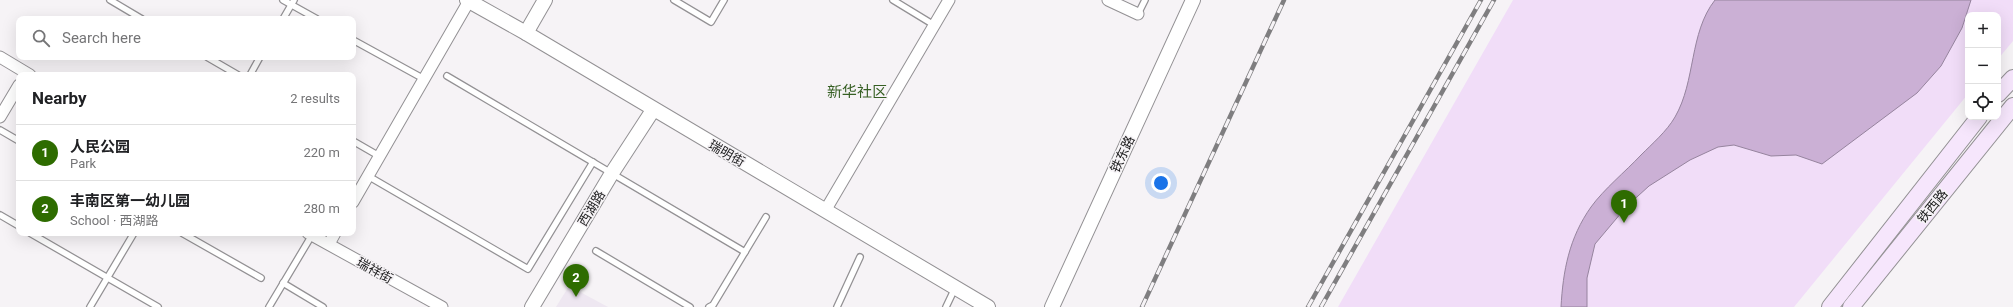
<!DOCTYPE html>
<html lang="en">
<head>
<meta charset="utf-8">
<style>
	:root { --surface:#fff; --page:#f2f2f2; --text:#202124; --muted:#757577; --line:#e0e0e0; --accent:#2e6c00 }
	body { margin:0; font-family:Roboto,"Noto Sans SC",sans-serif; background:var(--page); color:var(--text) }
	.controls { position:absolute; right:12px; top:12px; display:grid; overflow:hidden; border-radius:8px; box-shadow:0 4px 16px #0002 }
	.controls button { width:36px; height:36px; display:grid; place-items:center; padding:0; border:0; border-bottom:1px solid var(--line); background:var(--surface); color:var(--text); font:20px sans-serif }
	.you { position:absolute; left:1161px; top:183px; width:14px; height:14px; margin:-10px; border:3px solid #fff; border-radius:50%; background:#1a73e8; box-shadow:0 0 0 6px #1a73e833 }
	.badge { display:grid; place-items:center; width:26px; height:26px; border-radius:50%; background:var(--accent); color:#fff; font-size:13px; font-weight:700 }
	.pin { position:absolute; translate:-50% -33px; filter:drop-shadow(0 1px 2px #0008) }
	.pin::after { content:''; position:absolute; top:21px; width:14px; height:12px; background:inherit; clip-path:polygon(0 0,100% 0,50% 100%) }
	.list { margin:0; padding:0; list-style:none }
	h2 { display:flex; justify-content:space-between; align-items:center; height:52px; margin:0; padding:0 16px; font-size:17px }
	h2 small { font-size:13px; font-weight:400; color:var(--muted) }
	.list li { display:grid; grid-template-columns:26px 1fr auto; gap:12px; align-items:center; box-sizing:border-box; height:56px; padding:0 16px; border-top:1px solid var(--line) }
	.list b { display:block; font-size:15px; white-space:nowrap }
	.list p { margin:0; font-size:13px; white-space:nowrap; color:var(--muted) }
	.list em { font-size:13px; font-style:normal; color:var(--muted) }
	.icon { flex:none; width:22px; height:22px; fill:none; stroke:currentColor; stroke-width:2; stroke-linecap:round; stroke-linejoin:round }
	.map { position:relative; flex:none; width:2013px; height:307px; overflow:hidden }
	.search { position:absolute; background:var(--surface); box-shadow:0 4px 16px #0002; left:16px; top:16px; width:340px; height:44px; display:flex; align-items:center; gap:10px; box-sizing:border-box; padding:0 14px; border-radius:8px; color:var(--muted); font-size:15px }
	.panel { position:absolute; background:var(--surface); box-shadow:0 4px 16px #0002; left:16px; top:72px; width:340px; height:164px; border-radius:8px }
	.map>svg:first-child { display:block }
	.built { fill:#eee7f1 }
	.green { fill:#f1ddf8 }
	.water { fill:#cbb0d5; stroke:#96849e }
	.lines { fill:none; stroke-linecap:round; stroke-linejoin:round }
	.service-casing { stroke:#939194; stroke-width:8 }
	.minor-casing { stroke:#939194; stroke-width:13 }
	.tertiary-casing { stroke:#939194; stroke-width:16 }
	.secondary-casing { stroke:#939194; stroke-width:18 }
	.service { stroke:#fff; stroke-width:5.5 }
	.minor { stroke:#fff; stroke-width:11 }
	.tertiary { stroke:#fff; stroke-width:14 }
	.secondary { stroke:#f6e6fc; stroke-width:16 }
	.rail-casing { stroke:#7f7e80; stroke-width:4.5 }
	.rail { stroke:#f6f3f6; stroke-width:3; stroke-dasharray:9; stroke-linecap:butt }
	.labels { text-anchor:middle; stroke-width:3; stroke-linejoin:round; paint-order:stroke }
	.street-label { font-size:13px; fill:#1c1c1d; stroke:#f6f3f6 }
	.quarter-label { font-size:15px; fill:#365f23; stroke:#f6f3f6 }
</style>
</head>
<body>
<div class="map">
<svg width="2013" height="307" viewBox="0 0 2013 307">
	<rect width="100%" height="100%" fill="#f6f3f6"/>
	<path class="built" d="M569,286l39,21h-52z"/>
	<path class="green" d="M1513,0h500v41l-15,18v-44h-30v79l-174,213h-456z"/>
	<path class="water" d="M1715,0h256l-9,28 -21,38 -24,27 -95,71 -26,-9 -25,1 -37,-11 -16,2 -28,13 -41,26 -22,20 -32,38 -8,34v29h-26c2,-36 8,-69 30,-100 13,-18 34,-35 50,-52 11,-11 26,-24 34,-38 21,-36 14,-84 40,-117z"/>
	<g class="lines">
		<defs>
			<g id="service">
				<path d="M110,0l32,19"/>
				<path d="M283,0l34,19"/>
				<path d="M674,0l37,22 13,-22"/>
				<path d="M893,0l41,25"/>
				<path d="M1138,14l7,-14"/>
				<path d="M283,19l11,-19"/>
				<path d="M353,40l71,39"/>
				<path d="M207,57l31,18"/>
				<path d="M250,75l10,-18"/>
				<path d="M447,76l298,176"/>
				<path d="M0,130l19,11"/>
				<path d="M353,141l26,15"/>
				<path d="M368,176l160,93 65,-107"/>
				<path d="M0,215l19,11"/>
				<path d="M30,233l128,74"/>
				<path d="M182,233l79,45"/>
				<path d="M596,251l94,56"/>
				<path d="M283,283l40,24"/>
				<path d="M90,307l44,-74"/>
				<path d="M269,307l43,-72"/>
				<path d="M709,307l4,-2 53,-88"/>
				<path d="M837,307l23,-50"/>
				<path d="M946,307l9,-19"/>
			</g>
			<g id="minor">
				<path d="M1108,0l30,14"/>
				<path d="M0,57l30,18"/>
				<path d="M0,117l19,-32"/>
				<path d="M353,202l116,-201"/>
				<path d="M825,211l124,-211"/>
				<path d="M308,233l134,74"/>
				<path d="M329,244l6,-11"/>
			</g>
			<g id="tertiary">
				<path d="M467,0l59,33 462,274"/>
				<path d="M526,33l19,-33"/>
				<path d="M532,307l80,-134 41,-63"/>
				<path d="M1052,307l141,-307"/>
			</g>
			<g id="secondary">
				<path d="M1998,94l15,-16"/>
				<path d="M1830,307l149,-190"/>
				<path d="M1851,307l162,-201"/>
			</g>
		</defs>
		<use href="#service" class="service-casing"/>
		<use href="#minor" class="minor-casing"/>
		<use href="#tertiary" class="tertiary-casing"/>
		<use href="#secondary" class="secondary-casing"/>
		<use href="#service" class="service"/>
		<use href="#minor" class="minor"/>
		<use href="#tertiary" class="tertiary"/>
		<use href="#secondary" class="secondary"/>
		<defs>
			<g id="rail">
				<path d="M1142,307l142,-307"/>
				<path d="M1308,307l173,-307"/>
				<path d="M1321,307l173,-307"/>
			</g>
		</defs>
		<use href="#rail" class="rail-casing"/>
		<use href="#rail" class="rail"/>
	</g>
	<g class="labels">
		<g class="street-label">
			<text transform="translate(727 153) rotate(30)" y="5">瑞明街</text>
			<text transform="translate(1122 154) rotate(-65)" y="5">铁东路</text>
			<text transform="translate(1932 206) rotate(-51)" y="5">铁西路</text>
			<text transform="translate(591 208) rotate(-59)" y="5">西湖路</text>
			<text transform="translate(375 270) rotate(29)" y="5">瑞祥街</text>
		</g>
		<g class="quarter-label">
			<text x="857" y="97">新华社区</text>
		</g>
	</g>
</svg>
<div class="controls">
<button>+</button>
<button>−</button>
<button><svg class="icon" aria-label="locate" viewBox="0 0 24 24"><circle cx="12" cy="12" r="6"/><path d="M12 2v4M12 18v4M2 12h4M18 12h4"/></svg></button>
</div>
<div class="you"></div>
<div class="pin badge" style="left:1624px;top:223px">1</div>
<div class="pin badge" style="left:576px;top:297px">2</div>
<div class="search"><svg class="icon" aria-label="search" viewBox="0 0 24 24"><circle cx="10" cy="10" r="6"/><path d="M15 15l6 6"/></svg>Search here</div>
<section class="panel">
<h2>Nearby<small>2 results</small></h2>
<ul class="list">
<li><span class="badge">1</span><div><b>人民公园</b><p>Park</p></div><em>220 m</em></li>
<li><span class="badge">2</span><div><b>丰南区第一幼儿园</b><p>School · 西湖路</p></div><em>280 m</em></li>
</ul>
</section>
</div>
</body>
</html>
